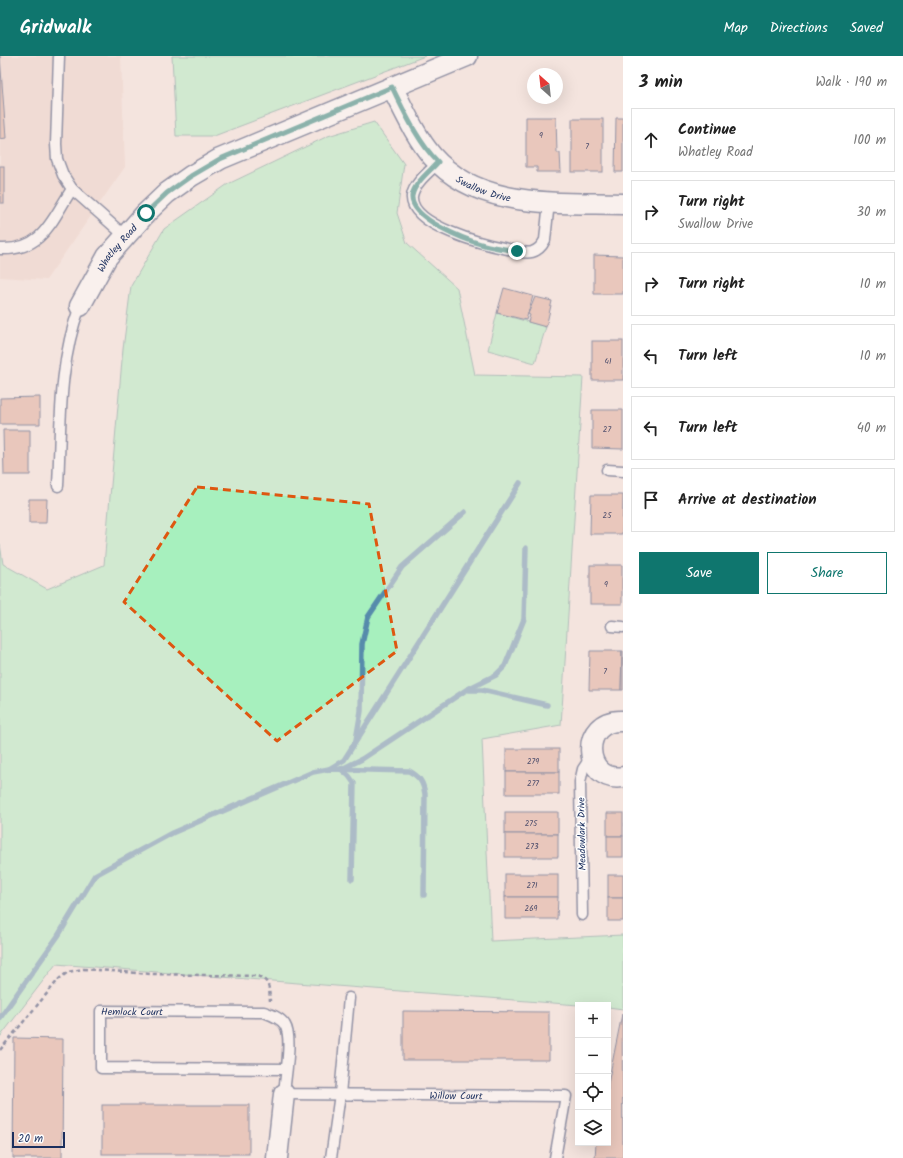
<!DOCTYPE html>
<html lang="en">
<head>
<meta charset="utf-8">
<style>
	:root { --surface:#fff; --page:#f2f2f2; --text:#222; --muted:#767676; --line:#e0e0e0; --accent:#0f766e }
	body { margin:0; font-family:Kalam,sans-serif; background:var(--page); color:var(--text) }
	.controls { position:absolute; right:12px; bottom:12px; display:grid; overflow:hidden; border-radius:0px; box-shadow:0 4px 16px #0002 }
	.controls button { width:36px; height:36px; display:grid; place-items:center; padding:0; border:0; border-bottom:1px solid var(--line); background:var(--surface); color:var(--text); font:20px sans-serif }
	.compass { position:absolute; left:527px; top:12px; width:36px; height:36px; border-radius:50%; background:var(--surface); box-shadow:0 4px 16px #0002; rotate:333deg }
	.scale { position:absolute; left:12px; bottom:10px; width:53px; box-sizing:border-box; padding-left:4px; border:2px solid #1b2f5e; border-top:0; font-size:11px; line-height:14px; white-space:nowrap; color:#1b2f5e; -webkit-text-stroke:3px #fff; paint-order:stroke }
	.stop { position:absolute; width:12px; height:12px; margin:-9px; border:3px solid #0f766e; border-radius:50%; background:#fff }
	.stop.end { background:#0f766e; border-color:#fff; box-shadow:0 1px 4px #0008 }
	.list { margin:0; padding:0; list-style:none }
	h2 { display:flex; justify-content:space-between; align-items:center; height:52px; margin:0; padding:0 16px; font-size:17px }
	h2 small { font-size:13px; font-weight:400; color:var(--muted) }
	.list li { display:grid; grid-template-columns:26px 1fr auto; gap:12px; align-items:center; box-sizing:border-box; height:64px; margin:0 8px 8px; padding:0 8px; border:1px solid var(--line); border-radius:0px }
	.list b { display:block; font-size:15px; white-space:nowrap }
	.list p { margin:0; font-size:13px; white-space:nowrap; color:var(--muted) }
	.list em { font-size:13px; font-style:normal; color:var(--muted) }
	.actions { display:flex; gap:8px; padding:12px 16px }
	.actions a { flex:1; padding:9px 0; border:1px solid var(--accent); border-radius:0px; text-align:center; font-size:14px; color:var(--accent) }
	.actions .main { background:var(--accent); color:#fff }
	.icon { flex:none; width:22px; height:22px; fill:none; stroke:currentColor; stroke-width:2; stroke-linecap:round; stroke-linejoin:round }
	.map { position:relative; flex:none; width:623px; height:1102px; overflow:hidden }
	header { display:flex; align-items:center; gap:24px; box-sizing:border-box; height:56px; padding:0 20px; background:var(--accent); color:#fff }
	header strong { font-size:19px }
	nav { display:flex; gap:22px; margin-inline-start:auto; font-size:14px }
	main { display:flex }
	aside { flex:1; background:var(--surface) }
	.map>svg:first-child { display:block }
	.built { fill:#ecd1c7 }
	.green { fill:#a7f0be; stroke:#61908e }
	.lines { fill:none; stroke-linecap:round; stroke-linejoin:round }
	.stream { stroke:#578bab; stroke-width:5.5 }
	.building { fill:#dba592; stroke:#1b2f5e }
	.lane-casing { stroke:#1b2f5e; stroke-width:13 }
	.street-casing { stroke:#1b2f5e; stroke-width:23 }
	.path { stroke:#1b2f5e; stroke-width:2.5; stroke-dasharray:4 3; stroke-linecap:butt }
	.lane { stroke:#fff; stroke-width:10 }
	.street { stroke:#fff; stroke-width:20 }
	.route { stroke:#0f766e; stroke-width:5 }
	.marked { fill:none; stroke:#de5710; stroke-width:3; stroke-dasharray:8 5; stroke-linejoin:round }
	.labels { text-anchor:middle; stroke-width:3; stroke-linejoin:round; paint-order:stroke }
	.number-label { font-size:8px; fill:#4b4c6b }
	.street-label { font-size:10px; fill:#1b2f5e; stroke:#fff }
</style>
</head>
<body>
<header>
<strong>Gridwalk</strong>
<nav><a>Map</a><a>Directions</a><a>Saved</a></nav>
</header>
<main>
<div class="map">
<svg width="623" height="1102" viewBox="0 0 623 1102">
	<rect width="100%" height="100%" fill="#f4e4de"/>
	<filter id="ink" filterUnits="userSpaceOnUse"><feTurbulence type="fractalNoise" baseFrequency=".025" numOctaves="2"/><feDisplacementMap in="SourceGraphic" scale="8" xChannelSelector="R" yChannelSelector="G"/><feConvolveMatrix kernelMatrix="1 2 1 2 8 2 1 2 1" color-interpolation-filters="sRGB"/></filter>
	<g filter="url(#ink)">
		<path class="built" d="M0,0h121l4,111 -79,113 -46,-3z"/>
		<g class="green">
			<path d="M172,0h253l-211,80h-38z"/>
			<path d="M374,66l30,42 -7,49 10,30 50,45 18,87 108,2 -22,348 -79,14 9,202 132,-6v74l-15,-2v-2h-30l-522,-41 -56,73v-493l3,20 44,25 57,-24 19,-216 8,-63 33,-57 64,-45 100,-48z"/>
			<path d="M497,257l49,14 -11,36 -47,-13z"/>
		</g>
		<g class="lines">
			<g class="stream">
				<path d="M469,634h13l65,15"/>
				<path d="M356,684l5,-29 1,-67 6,-27 34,-50 63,-55"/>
				<path d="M329,713l15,-9 176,-277"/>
				<path d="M341,713l8,7 5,7 -2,96"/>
				<path d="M342,713l20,-10 104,-69 30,-15 9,-9 19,-47 2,-71"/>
				<path d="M0,962l58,-82 37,-61 77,-42 141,-61 16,-3 80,2c11,6 14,11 16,23l-1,101"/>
			</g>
		</g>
		<g class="building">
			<path d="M0,0l6,82 -6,1z"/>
			<path d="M526,61h30l1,36h3l1,19h-24v-5h-11z"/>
			<path d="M616,62h7v54h-8z"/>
			<rect x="572" y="63" width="31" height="53"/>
			<rect x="0" y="110" width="4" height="37"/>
			<path d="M594,199l29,1v38h-29z"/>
			<path d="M504,232l29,8 -7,24 -29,-7z"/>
			<path d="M535,241l17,4 -6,26 -18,-5 2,-7 -2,-1z"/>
			<rect x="592" y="285" width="31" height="39"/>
			<path d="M40,341v27h-40v-26z"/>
			<path d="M592,354h31v39l-31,-1z"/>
			<path d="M3,374h27v45h-26z"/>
			<path d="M591,439h32l-1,39h-32z"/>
			<path d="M29,443h18l-1,24h-17z"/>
			<rect x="590" y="509" width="32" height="39"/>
			<path d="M590,595h32l-1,39h-32z"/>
			<path d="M622,595h1v39h-2z"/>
			<rect x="506" y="693" width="53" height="23"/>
			<rect x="506" y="716" width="53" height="22"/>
			<rect x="505" y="756" width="53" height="22"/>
			<rect x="607" y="757" width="16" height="23"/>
			<rect x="505" y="778" width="53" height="23"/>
			<rect x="607" y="780" width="16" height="21"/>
			<rect x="505" y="818" width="53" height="23"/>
			<rect x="608" y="819" width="15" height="23"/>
			<path d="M505,841h53l-1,22h-52z"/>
			<rect x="608" y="842" width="15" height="23"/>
			<path d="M403,955l146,1v48h-146z"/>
			<path d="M622,958l1,144h-28l1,-15h12v-59z"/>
			<path d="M14,982l49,1 -1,119h-49z"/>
			<rect x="102" y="1049" width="147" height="49"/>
		</g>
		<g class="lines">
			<defs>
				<g id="lane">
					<path d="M59,0l-3,88 1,15 6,16 9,14 53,47"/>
					<path d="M438,107c-8,8 -24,20 -26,33 -3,30 75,49 96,53 8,2 16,5 24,3 7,-2 10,-6 13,-12l4,-38"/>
					<path d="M0,193c43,2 51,-28 72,-60"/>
					<path d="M607,414l16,1"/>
					<path d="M58,430c3,-61 0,-122 22,-180"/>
					<path d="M612,570l11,1"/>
					<path d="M582,859l-2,-133 3,-13 8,-12"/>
					<path id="s1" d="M286,1013l-185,-1v-57l163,1c8,3 17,6 21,13 8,13 0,53 -1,69l282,2 -11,62"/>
					<path d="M331,1102l9,-64 9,-96"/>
				</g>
				<g id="street">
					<path id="s2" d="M392,31c12,23 23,49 40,69 47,54 126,46 191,48"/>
					<path id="s3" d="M80,250l27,-49 39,-44 21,-20 24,-17 29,-17 247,-103"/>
					<path d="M623,665c-45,-3 -40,63 0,56"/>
					<path d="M277,1102l7,-64"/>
				</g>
			</defs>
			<use href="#lane" class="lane-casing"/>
			<use href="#street" class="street-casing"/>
			<path class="path" d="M0,994l59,-71 9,-7 15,-3 68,5 106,2c13,4 12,12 13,25"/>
			<use href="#lane" class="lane"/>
			<use href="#street" class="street"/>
		</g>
	</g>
	<g class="lines" filter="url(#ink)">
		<path class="route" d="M146,157l21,-20 24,-17 29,-17 172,-72c13,26 26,55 46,75 -8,9 -24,21 -26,34 -2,23 54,44 72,49 11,3 22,4 33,6"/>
	</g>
	<path d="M0 0H623V1102H0ZM197,431l172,17 28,147 -120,90 -153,-139z" fill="#f4e4de" fill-opacity=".55" fill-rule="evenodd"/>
	<path class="marked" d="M197,431l172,17 28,147 -120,90 -153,-139z"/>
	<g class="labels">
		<g class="number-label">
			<text x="541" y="82">9</text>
			<text x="587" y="93">7</text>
			<text x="608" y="308">41</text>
			<text x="607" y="376">27</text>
			<text x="607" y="462">25</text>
			<text x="606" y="531">9</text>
			<text x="605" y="618">7</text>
			<text x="533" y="708">279</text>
			<text x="533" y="730">277</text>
			<text x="531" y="770">275</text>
			<text x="532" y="793">273</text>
			<text x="532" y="832">271</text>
			<text x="531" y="855">269</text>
		</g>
		<g class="street-label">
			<text dy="4" stroke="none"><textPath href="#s2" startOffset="142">Swallow Drive</textPath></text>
			<text dy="4" stroke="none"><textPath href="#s3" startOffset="69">Whatley Road</textPath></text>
			<text transform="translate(581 778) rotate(-91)" y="4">Meadowlark Drive</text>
			<text dy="4" stroke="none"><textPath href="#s1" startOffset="273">Hemlock Court</textPath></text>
			<text dy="4" stroke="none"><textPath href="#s1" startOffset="672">Willow Court</textPath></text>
		</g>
	</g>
</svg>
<div class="controls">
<button>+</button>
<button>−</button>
<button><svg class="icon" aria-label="locate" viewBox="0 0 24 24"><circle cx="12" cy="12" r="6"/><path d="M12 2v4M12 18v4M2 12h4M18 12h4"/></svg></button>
<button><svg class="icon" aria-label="layers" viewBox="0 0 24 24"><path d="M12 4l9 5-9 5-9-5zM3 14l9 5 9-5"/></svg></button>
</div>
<svg class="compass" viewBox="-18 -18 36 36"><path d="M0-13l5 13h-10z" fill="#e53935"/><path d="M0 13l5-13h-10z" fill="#767676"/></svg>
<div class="scale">20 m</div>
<div class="stop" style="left:146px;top:157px"></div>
<div class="stop end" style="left:517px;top:195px"></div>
</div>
<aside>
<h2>3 min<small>Walk · 190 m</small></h2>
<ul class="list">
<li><svg class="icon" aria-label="ahead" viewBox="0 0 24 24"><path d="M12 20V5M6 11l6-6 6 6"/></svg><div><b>Continue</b><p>Whatley Road</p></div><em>100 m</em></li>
<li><svg class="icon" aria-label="right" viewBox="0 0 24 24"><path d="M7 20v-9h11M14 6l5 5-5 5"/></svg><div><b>Turn right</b><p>Swallow Drive</p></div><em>30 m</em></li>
<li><svg class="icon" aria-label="right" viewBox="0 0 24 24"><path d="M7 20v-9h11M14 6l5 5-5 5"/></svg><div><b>Turn right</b></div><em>10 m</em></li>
<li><svg class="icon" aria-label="left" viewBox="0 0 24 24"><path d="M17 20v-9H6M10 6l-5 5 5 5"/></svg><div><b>Turn left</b></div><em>10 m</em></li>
<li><svg class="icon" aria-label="left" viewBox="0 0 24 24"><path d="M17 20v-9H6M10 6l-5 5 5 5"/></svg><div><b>Turn left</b></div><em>40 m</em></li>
<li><svg class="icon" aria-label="arrive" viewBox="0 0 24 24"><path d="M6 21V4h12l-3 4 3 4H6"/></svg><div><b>Arrive at destination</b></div></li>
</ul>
<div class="actions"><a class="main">Save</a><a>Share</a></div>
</aside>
</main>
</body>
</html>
